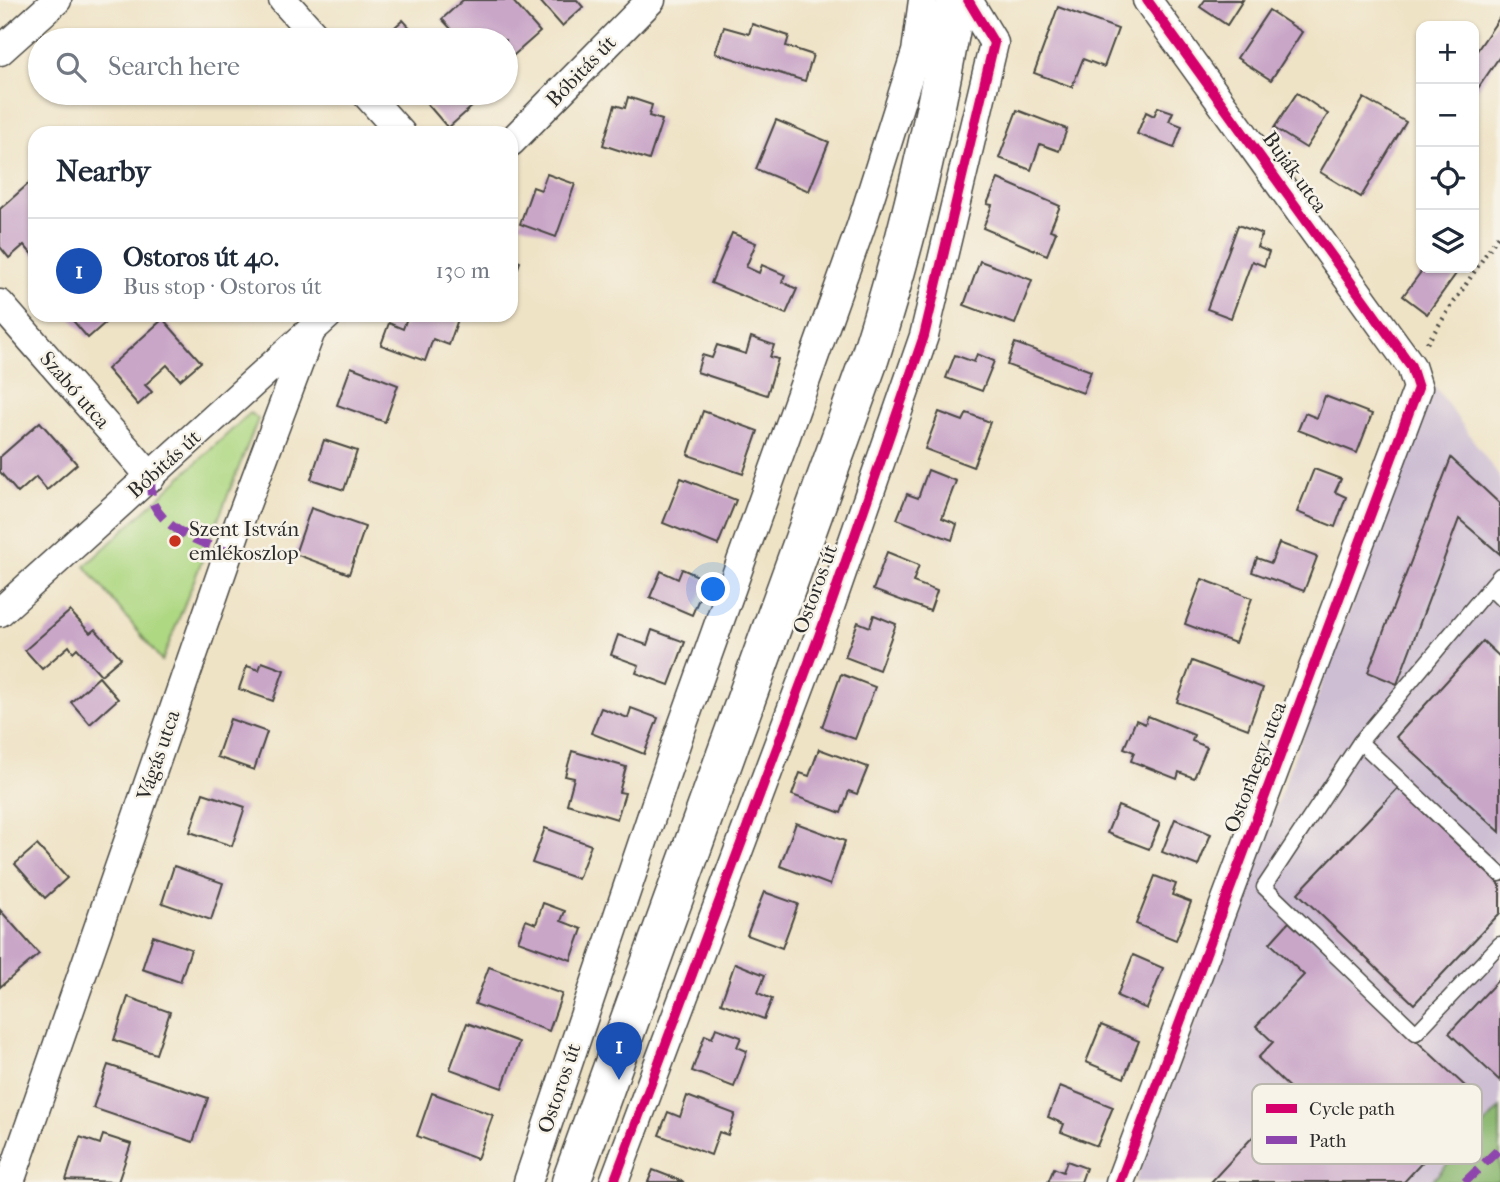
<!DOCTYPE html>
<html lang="en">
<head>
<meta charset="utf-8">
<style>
	:root { --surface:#fff; --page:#f6f6f7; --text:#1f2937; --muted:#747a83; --line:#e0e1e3; --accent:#b45309 }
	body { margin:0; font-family:"IM FELL French Canon",serif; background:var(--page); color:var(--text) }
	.controls { position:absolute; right:21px; top:21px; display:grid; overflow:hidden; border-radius:14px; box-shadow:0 2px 5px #0004 }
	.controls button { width:63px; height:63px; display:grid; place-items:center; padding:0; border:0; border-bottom:2px solid var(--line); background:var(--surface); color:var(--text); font:35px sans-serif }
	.you { position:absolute; left:714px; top:590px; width:24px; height:24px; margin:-18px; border:5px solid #fff; border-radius:50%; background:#1a73e8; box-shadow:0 0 0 10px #1a73e833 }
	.badge { display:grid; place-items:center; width:46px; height:46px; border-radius:50%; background:var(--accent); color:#fff; font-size:23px; font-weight:700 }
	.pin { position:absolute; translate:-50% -58px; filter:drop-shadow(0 2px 4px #0008) }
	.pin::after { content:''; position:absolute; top:37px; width:24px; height:21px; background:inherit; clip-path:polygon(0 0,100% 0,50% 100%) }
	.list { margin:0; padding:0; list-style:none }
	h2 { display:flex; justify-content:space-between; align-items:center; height:91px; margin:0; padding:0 28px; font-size:30px }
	h2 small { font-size:23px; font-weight:400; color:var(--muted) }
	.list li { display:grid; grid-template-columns:46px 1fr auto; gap:21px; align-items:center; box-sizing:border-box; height:105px; padding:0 28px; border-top:2px solid var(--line) }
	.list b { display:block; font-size:26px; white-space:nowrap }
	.list p { margin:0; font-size:23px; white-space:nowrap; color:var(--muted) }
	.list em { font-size:23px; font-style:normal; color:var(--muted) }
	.icon { flex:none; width:38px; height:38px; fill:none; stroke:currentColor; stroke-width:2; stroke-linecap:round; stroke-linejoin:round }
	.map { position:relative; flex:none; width:1500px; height:1182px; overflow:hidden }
	.search { position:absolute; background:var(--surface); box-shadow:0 2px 5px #0004; left:28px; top:28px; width:490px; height:77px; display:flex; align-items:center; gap:18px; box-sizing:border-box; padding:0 24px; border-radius:38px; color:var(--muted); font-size:26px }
	.panel { position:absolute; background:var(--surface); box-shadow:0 2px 5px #0004; left:28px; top:126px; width:490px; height:196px; border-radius:21px }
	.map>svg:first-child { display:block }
	.industrial { fill:#cdbed3 }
	.green { fill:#afd883; stroke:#6d8257; stroke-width:2 }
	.forest { fill:#8bb871; stroke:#5b724e; stroke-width:2 }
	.building { fill:#c9a6c8 }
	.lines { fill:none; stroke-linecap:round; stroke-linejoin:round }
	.lane-casing { stroke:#484742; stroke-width:17 }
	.street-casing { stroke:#484742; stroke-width:31 }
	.secondary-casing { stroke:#484742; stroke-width:41 }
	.path { stroke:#484742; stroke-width:4.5; stroke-dasharray:2 5; stroke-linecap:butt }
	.lane { stroke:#fff; stroke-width:14 }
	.street { stroke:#fff; stroke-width:28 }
	.secondary { stroke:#fff; stroke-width:38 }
	.quiet { stroke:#8e44ad; stroke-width:9; stroke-dasharray:18 9; stroke-linecap:butt }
	.cycleway-casing { stroke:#f7f3e8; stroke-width:15 }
	.cycleway { stroke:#d6006c; stroke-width:10 }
	.poi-dot { fill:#c8321e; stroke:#f7f3e8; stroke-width:2.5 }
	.labels { text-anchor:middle; stroke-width:5; stroke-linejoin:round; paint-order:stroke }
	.street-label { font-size:21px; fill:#2b2b2b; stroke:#f7f3e8 }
	.poi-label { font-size:21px; fill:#2b2b2b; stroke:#f7f3e8; text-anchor:start }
	.key { fill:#f7f3e8; stroke:#bab7af; stroke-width:2 }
	.key-label { font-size:19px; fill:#2b2b2b }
</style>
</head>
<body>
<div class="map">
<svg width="1500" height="1182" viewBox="0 0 1500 1182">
	<rect width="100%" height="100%" fill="#f7f3e8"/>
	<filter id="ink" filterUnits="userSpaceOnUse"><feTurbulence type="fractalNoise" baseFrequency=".0143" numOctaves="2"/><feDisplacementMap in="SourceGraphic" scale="14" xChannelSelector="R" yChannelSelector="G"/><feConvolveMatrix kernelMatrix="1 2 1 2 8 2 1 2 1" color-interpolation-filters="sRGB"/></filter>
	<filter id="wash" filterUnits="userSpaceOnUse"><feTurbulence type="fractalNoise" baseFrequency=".00686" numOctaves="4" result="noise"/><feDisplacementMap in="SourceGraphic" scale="28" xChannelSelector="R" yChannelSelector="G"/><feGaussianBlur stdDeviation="1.57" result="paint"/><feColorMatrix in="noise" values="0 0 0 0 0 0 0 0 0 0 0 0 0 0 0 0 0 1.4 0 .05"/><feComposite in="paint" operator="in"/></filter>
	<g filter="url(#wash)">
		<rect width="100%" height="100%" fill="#efe3c6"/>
		<path class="industrial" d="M1434,385l66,93v630l-69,74h-296z"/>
		<path class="green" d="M250,413l8,6 -96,242 -77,-95z"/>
		<path class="forest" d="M1500,1108v74h-69z"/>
		<g id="blocks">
			<g class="building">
				<path d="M463,0h49l28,32 -34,30v-22h-45l-19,-21z"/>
				<path d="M539,0h38l6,7 -21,19z"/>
				<path d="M1205,0h38l-16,25 -27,-18z"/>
				<path d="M1058,7l60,22 -14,38 -21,-8 -11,28 -38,-14z"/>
				<path d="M1269,10l33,22 -31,48 -34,-22z"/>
				<path d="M1500,17v39l-26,38v-39z"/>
				<path d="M403,20l18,20h-41z"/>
				<path d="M752,24l37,12 -3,10 27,9 -8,26 -90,-28 9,-26 25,7z"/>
				<path d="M418,93h45l11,12 -26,23z"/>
				<path d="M1297,93l31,21 -22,34 -32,-20z"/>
				<path d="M628,97l24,8 -3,11 13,4 -13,40 -46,-15 12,-40 10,3z"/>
				<path d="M1364,98l42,24 -45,75 -41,-25z"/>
				<path d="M1158,107l15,5 -4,9 13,5 -8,22 -37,-14 9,-22 8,4z"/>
				<path d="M1017,110l50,19 -8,22 -19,-7 -9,26 -32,-12z"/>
				<path d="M776,120l53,22 -20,49 -53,-22z"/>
				<path d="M547,174l28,10 -19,53 -36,-13 13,-37 8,3z"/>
				<path d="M35,178v80l-11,-13 -15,13 -9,-11v-38z"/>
				<path d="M998,179l62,27 -10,24 6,2 -9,23 -64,-27 9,-23 -5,-1z"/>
				<path d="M1238,225l24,9 -5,13 12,5 -5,14 -12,-5 -21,57 -24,-9z"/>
				<path d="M732,233l24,10 -10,24 13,6 3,-8 23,10 -3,7 15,7 -11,25 -75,-31z"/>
				<path d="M511,258l9,4 -9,25z"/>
				<path d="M980,261l52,19 -17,44 -51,-19z"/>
				<path d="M1424,268h29l5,3 -31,43 -24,-18z"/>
				<path d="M68,315h46l-26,23z"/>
				<path d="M408,315h39l11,4 -9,26 -16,-6 -8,22 -44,-16 8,-22 14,6z"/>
				<path d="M163,319l38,43 -21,18 -13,-15 -22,20 7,7 -14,13 -31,-36z"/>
				<path d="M751,337l23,8 -4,12 8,2 -11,36 -70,-23 5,-17 10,3 5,-13 29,9z"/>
				<path d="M1015,343l76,28 -8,22 -76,-28z"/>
				<path d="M977,354l17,7 -12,30 -36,-13 9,-23 19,7z"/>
				<path d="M351,367l47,18 -13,37 -48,-17z"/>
				<path d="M1325,396l47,18 -15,39 -59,-23 7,-17 12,5z"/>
				<path d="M703,411l55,20 -15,43 -55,-19z"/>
				<path d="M939,412l24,9 4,-8 23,9 -17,45 -48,-18z"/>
				<path d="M40,422l37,42 -30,26 -11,-13 -18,16 -18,-21v-15z"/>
				<path d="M324,440l33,11 -13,39 -33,-11z"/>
				<path d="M1451,458l49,46v50l-41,-35 -62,165 -29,-12z"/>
				<path d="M1314,469l27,10 -6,13 11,5 -11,30 -38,-15z"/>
				<path d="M928,470l28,11 -14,37 15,6 -5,16 -55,-21 10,-25 11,4z"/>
				<path d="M681,478l55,22 -18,45 -55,-22z"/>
				<path d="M311,508l54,19 -16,47 -54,-20z"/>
				<path d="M1279,543l38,14 -13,34 -52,-19 5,-14 14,5z"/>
				<path d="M887,552l32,13 -6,17 24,9 -7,20 -57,-21z"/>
				<path d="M682,569l25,11 -15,35 -42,-18 11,-26 17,8z"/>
				<path d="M1202,579l50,19 -17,45 -50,-19z"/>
				<path d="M70,611l20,22 5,-4 26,29 -20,17 -24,-27 -4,4 -4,-6 -27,23 -17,-19z"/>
				<path d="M874,615l22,9 -17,46 -34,-13 13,-35 12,5z"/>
				<path d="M652,630l33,12 -16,43 -33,-12 3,-8 -28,-10 7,-20 29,10z"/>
				<path d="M1483,641l17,16v175l-104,-95z"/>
				<path d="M1192,661l71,27 -15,41 -71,-27z"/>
				<path d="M262,662l22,8 -11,31 -34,-12 8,-23 12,4z"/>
				<path d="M841,674l34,13 -20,52 -33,-12z"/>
				<path d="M99,677l19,22 -28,25 -19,-22z"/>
				<path d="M601,708l27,10 3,-10 27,10 -14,36 -53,-21z"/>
				<path d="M1148,716l46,19 -2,6 15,6 -13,31 -15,-6 -2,7 -46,-18 3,-9 -10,-4 12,-28 9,4z"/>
				<path d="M230,719l37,13 -13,38 -37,-13z"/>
				<path d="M819,749l49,18 -11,27 -8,-3 -8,22 -49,-18 8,-22 9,3z"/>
				<path d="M572,751l54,16 -7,25 6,1 -8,26 -50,-15 7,-26 -9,-2z"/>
				<path d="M1398,788l102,97v28l-86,91 -116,-111z"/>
				<path d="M203,793l42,14 -13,39 -42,-14z"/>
				<path d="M1118,806l42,17 -11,26 -42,-16z"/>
				<path d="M1175,819l36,15 -13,32 -36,-14z"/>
				<path d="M796,823l49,18 -15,44 -50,-19z"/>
				<path d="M545,828l46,17 -13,34 -46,-16z"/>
				<path d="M37,845l30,33 -22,20 -30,-34z"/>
				<path d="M174,866l49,17 -12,37 -49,-17z"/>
				<path d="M1155,876l21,8 -4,11 19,7 -15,38 -40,-16z"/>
				<path d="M764,892l34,12 -16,44 -35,-13z"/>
				<path d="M543,903l22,8 -4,10 21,8 -11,31 -53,-19 8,-21 10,4z"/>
				<path d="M0,910l39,44 -39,33z"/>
				<path d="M1289,922l191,178 -76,82h-193l83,-90 -36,-34 15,-16 -17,-16 48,-51 -34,-32z"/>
				<path d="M153,936l38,13 -11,33 -38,-13z"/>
				<path d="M1133,955l30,13 -16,41 -30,-13z"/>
				<path d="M735,963l30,12 -7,18 14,6 -8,20 -43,-16z"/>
				<path d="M489,967l73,27 -13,37 -74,-27z"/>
				<path d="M1500,978v103l-51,-48z"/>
				<path d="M128,997l42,15 -14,42 -42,-14z"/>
				<path d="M467,1023l52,19 -17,46 -52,-19z"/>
				<path d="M1101,1025l38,16 -15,37 -38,-16z"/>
				<path d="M716,1028l25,9 -4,10 10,4 -13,36 -42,-16 13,-36 7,3z"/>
				<path d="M108,1065l100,33 -15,44 -100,-34z"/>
				<path d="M1060,1086l53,21 -16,39 -36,-14 3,-8 -16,-7z"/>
				<path d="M432,1093l61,22 -16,44 -60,-23z"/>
				<path d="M687,1096l48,18 -7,21 -9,-3 -8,23 -52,-20 9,-23 12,5z"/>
				<path d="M103,1135l28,9 -13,38 -52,-2 14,-43 20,7z"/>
				<path d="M1067,1161l19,7 -5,14h-33l6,-14 9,4z"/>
				<path d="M653,1170l31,12h-36z"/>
			</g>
		</g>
	</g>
	<g filter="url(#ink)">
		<use href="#blocks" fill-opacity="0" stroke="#484742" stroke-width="2"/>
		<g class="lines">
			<defs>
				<g id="lane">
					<path d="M1500,575l-140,167 -96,145 152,146 84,-89"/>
					<path d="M1490,588l10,10"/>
					<path d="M1360,742l140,132"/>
				</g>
				<g id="street">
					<path d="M283,0l36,40"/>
					<path d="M0,51l57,-51"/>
					<path d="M365,93l36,40"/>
					<path d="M511,142l140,-142"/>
					<path d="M0,304l151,173"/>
					<path d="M0,612l328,-297"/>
					<path d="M10,1182l226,-651 75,-200"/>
					<path d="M528,1182l152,-450 181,-506 55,-174 7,-52"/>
					<path d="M614,1182l217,-578 93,-268 70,-293 -26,-43"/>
					<path d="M1120,1182l298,-794 -7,-22 -264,-366"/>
				</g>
				<path id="secondary" d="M571,1182l299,-825c38,-118 65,-235 86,-357"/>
			</defs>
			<use href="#lane" class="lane-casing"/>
			<use href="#street" class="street-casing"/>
			<use href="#secondary" class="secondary-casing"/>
			<path class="path" d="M1427,343l73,-110"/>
			<use href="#lane" class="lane"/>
			<use href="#street" class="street"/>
			<use href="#secondary" class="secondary"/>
			<g class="quiet">
				<path d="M151,477c0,8 -1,20 3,28 13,26 49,39 75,47"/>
				<path d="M1465,1182l35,-34"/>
			</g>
			<defs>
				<g id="cycleway">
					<path d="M614,1182l217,-578 93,-268 70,-293 -26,-43"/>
					<path d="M1120,1182l298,-794 -7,-22 -264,-366"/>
				</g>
			</defs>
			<use href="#cycleway" class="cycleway-casing"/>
			<use href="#cycleway" class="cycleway"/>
		</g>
	</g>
	<circle class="poi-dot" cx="175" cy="541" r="7"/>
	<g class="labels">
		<g class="street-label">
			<text transform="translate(581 71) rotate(-46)" y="7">Bóbitás út</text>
			<text transform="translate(1295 172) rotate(54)" y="7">Buják utca</text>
			<text transform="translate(75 390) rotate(49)" y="7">Szabó utca</text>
			<text transform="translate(164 464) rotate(-42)" y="7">Bóbitás út</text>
			<text transform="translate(815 589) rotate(-70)" y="7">Ostoros út</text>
			<text transform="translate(158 755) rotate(-71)" y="7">Vágás utca</text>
			<text transform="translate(1255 767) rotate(-69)" y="7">Ostorhegy utca</text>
			<text transform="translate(559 1088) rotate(-71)" y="7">Ostoros út</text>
		</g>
		<g class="poi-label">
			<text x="189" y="536">Szent István<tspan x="189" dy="24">emlékoszlop</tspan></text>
		</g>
	</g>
	<rect x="1252" y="1084" width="230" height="80" rx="10" class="key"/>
	<rect x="1266" y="1104" width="31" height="9" fill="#d6006c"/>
	<rect x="1266" y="1136" width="31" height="8" fill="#8e44ad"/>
	<g class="key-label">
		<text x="1309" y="1115">Cycle path</text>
		<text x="1309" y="1147">Path</text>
	</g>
</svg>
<div class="controls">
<button>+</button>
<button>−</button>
<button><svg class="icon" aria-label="locate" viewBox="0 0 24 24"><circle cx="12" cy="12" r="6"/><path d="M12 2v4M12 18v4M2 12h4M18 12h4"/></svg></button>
<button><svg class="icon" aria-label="layers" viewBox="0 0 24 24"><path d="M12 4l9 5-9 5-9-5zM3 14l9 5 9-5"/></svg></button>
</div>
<div class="you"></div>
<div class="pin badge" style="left:619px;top:1080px;background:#1a4fb4">1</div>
<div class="search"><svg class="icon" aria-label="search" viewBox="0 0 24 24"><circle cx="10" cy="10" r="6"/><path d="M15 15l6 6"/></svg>Search here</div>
<section class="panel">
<h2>Nearby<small></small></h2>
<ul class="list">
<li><span class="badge" style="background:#1a4fb4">1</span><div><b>Ostoros út 40.</b><p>Bus stop · Ostoros út</p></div><em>130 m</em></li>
</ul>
</section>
</div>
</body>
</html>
